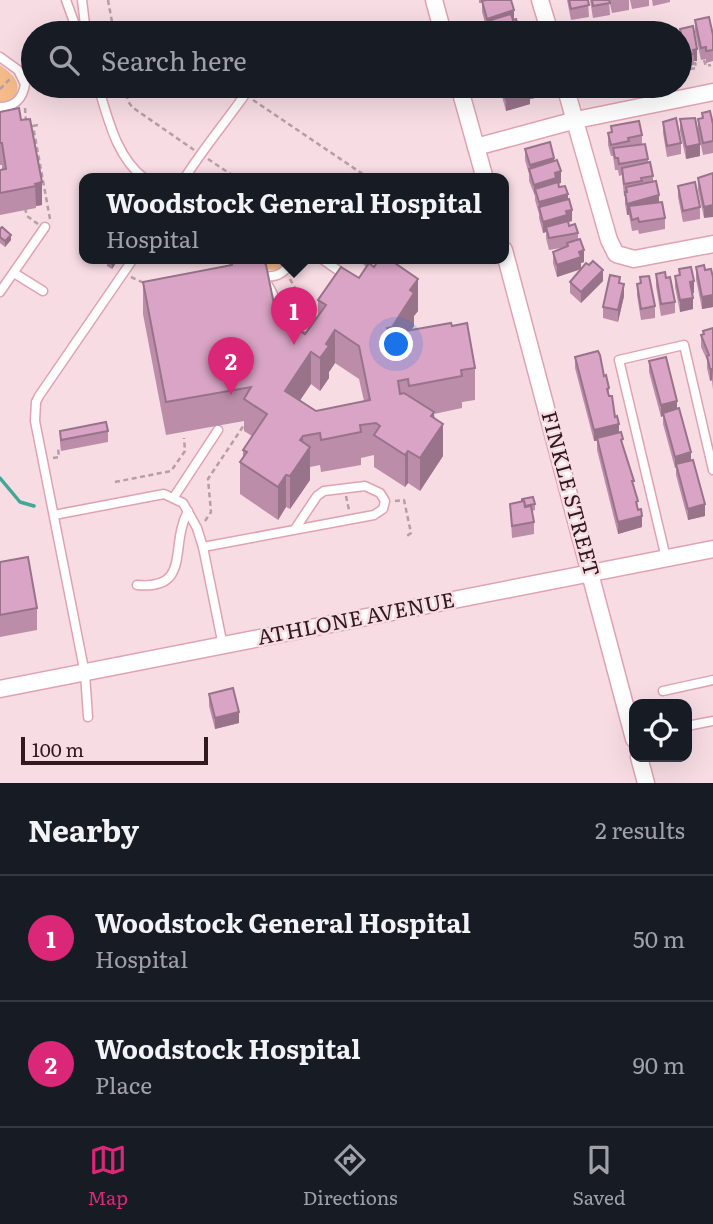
<!DOCTYPE html>
<html lang="en">
<head>
<meta charset="utf-8">
<style>
	:root { --surface:#171b24; --page:#20242c; --text:#f1f3f6; --muted:#9ea1a6; --line:#363941; --accent:#db2777 }
	body { margin:0; font-family:Literata,serif; background:var(--page); color:var(--text) }
	.controls { position:absolute; right:21px; bottom:21px; display:grid; overflow:hidden; border-radius:14px; box-shadow:0 7px 28px #0002 }
	.controls button { width:63px; height:63px; display:grid; place-items:center; padding:0; border:0; border-bottom:2px solid var(--line); background:var(--surface); color:var(--text); font:35px sans-serif }
	.scale { position:absolute; left:21px; bottom:18px; width:187px; box-sizing:border-box; padding-left:7px; border:4px solid #301920; border-top:0; font-size:19px; line-height:24px; white-space:nowrap; color:#301920; -webkit-text-stroke:5px #f7dce3; paint-order:stroke }
	.you { position:absolute; left:397px; top:345px; width:24px; height:24px; margin:-18px; border:5px solid #fff; border-radius:50%; background:#1a73e8; box-shadow:0 0 0 10px #1a73e833 }
	.badge { display:grid; place-items:center; width:46px; height:46px; border-radius:50%; background:var(--accent); color:#fff; font-size:23px; font-weight:700 }
	.pin { position:absolute; translate:-50% -58px; filter:drop-shadow(0 2px 4px #0008) }
	.pin::after { content:''; position:absolute; top:37px; width:24px; height:21px; background:inherit; clip-path:polygon(0 0,100% 0,50% 100%) }
	.popup { position:absolute; left:79px; top:173px; width:430px; height:91px; box-sizing:border-box; display:grid; place-content:center; border-radius:14px; background:var(--surface); filter:drop-shadow(0 2px 5px #0005); font-size:23px; white-space:nowrap; color:var(--muted) }
	.popup b { font-size:26px; color:var(--text) }
	.popup::after { content:''; position:absolute; left:50%; top:100%; margin-left:-14px; border:14px solid transparent; border-top-color:var(--surface) }
	.list { margin:0; padding:0; list-style:none }
	h2 { display:flex; justify-content:space-between; align-items:center; height:91px; margin:0; padding:0 28px; font-size:30px }
	h2 small { font-size:23px; font-weight:400; color:var(--muted) }
	.list li { display:grid; grid-template-columns:46px 1fr auto; gap:21px; align-items:center; box-sizing:border-box; height:126px; padding:0 28px; border-top:2px solid var(--line) }
	.list b { display:block; font-size:26px; white-space:nowrap }
	.list p { margin:0; font-size:23px; white-space:nowrap; color:var(--muted) }
	.list em { font-size:23px; font-style:normal; color:var(--muted) }
	.icon { flex:none; width:38px; height:38px; fill:none; stroke:currentColor; stroke-width:2; stroke-linecap:round; stroke-linejoin:round }
	.map { position:relative; flex:none; width:713px; height:783px; overflow:hidden }
	.search { position:absolute; background:var(--surface); box-shadow:0 7px 28px #0002; left:21px; right:21px; top:21px; height:77px; display:flex; align-items:center; gap:18px; box-sizing:border-box; padding:0 24px; border-radius:38px; color:var(--muted); font-size:26px }
	.sheet { height:343px; background:var(--surface) }
	nav { display:flex; justify-content:space-around; align-items:center; box-sizing:border-box; height:98px; border-top:2px solid var(--line); background:var(--surface); font-size:19px; color:var(--muted) }
	nav a { display:grid; justify-items:center; gap:4px }
	nav .on { color:var(--accent) }
	.map>svg:first-child { display:block }
	.green { fill:#f5bb8a }
	.lines { fill:none; stroke-linecap:round; stroke-linejoin:round }
	.stream { stroke:#41a897; stroke-width:3.5 }
	.service-casing { stroke:#e0a2b3; stroke-width:11 }
	.minor-casing { stroke:#e0a2b3; stroke-width:19 }
	.path { stroke:#b79da4; stroke-width:2.5; stroke-dasharray:5 3.5; stroke-linecap:butt }
	.service { stroke:#fff; stroke-width:8 }
	.minor { stroke:#fff; stroke-width:16 }
	.wall { fill:#bb8da9; fill-rule:evenodd }
	.shaded-wall { fill:#98738a }
	.building { fill:#d9a4c5; stroke:#98738a; stroke-width:2; fill-rule:evenodd }
	.labels { text-anchor:middle; stroke-width:5; stroke-linejoin:round; paint-order:stroke }
	.street-label { font-size:21px; fill:#301920; stroke:#f7dce3 }
</style>
</head>
<body>
<div class="map">
<svg width="713" height="783" viewBox="0 0 713 783">
	<rect width="100%" height="100%" fill="#f7dce3"/>
	<g class="green">
		<path d="M0,65c13,10 22,16 15,33l-7,5 -8,1z"/>
		<path d="M252,259h34c-9,19 -22,10 -34,0z"/>
	</g>
	<g class="lines">
		<path class="stream" d="M0,478l20,24 14,4"/>
		<defs>
			<g id="service">
				<path d="M66,0l12,33"/>
				<path d="M82,0l4,33"/>
				<path d="M0,57l18,13 7,14c-2,14 -10,23 -25,23"/>
				<path d="M98,86c10,32 18,71 47,93"/>
				<path d="M184,179c21,-33 45,-61 67,-93"/>
				<path d="M322,259l17,12 3,7"/>
				<path d="M14,273l29,18"/>
				<path d="M262,276c14,2 24,-2 29,-17"/>
				<path d="M266,282c13,18 19,60 52,40"/>
				<path d="M0,292l45,-65"/>
				<path d="M174,497l44,-67"/>
				<path d="M54,515l110,-21 19,9 14,25 6,19 20,99"/>
				<path d="M203,547l171,-32 9,-6 2,-8 -5,-8 -15,-7 -41,5 -7,5 -22,33"/>
				<path d="M666,558l-47,-198 65,-15 29,125"/>
				<path d="M137,585c55,5 32,-39 51,-74"/>
				<path d="M663,691l50,-11"/>
				<path d="M88,717l-3,-43 -50,-253 1,-19 3,-6 94,-137"/>
				<path d="M687,726l26,-5"/>
			</g>
			<g id="minor">
				<path d="M434,0l9,33"/>
				<path d="M540,0l10,33"/>
				<path d="M459,86l26,93"/>
				<path d="M565,86l44,154 7,14 18,5 79,-15"/>
				<path d="M476,147l100,-27 137,-28"/>
				<path d="M504,250l130,489"/>
				<path d="M0,689l713,-140"/>
				<path d="M639,757l7,26"/>
			</g>
		</defs>
		<use href="#service" class="service-casing"/>
		<use href="#minor" class="minor-casing"/>
		<g class="path">
			<path d="M108,0l6,33"/>
			<path d="M704,60l2,6 5,-1"/>
			<path d="M690,69l6,-1 -1,-6"/>
			<path d="M124,86l4,15 4,6 62,43"/>
			<path d="M0,89l10,-10"/>
			<path d="M253,100l117,79"/>
			<path d="M25,108l1,14"/>
			<path d="M29,126h4l17,93"/>
			<path d="M33,126l5,-1v-3"/>
			<path d="M208,159l30,20"/>
			<path d="M25,208l2,8 11,8"/>
			<path d="M357,259l12,8"/>
			<path d="M131,277l13,6"/>
			<path d="M290,279l5,9 7,28"/>
			<path d="M53,458l6,-1 -1,-9"/>
			<path d="M115,482l56,-11 14,-20 -1,-13"/>
			<path d="M346,496l3,14"/>
			<path d="M395,501l9,-1 7,33 -4,3"/>
			<path d="M205,521l6,-9 -3,-33 36,-54"/>
		</g>
		<use href="#service" class="service"/>
		<use href="#minor" class="minor"/>
	</g>
	<g class="wall">
		<path d="M479,0h32l3,19 6,14h-29v-4l-4,1 -5,-18v-9h-3z"/>
		<path d="M567,0h21l1,17 -18,3z"/>
		<path d="M590,0h19l1,15 -17,3z"/>
		<path d="M609,0h20v10l-17,3z"/>
		<path d="M630,0h19v6l-17,3z"/>
		<path d="M652,0h18v2l-17,4z"/>
		<path d="M695,20l18,15v26l-7,2v-4l-5,1 -6,-28z"/>
		<path d="M693,26l4,35h-3v4l-9,2 -5,-26v-12z"/>
		<path d="M501,86h34v12l-5,1v5l-24,7 -5,-18z"/>
		<path d="M0,112l21,8 21,85 -6,1v2l-36,7v-45h2v-5h-2z"/>
		<path d="M702,113l11,11v29l-10,2 -5,-24v-12l4,-1z"/>
		<path d="M680,119l20,37 -14,3 -6,-28z"/>
		<path d="M663,122l18,21v11l-14,3 -4,-24z"/>
		<path d="M611,126l31,9v9l6,15v4l5,13v5l6,22 6,15v11l-26,5 -1,-4 -6,1 -3,-16h-2l-2,-11v-8h-1l-2,-21 -3,1 -1,-6h-3l-2,-14h-2l-3,-11v-12l3,-1z"/>
		<path d="M525,149l29,12 7,22 -3,1 1,3 9,12 4,22 -4,1 1,4 9,7v7l6,22 -3,1v6l22,12 -22,22 -11,-10v-11l11,-13 -24,8 -4,-14v-11l14,-5 -18,3 -3,-12v-6l-3,1 -4,-15v-4l-4,-14v-4l-6,-15v-7l-4,-14z"/>
		<path d="M713,173l-9,45 -6,-28v-12z"/>
		<path d="M678,186l22,21v12l-17,3 -5,-25z"/>
		<path d="M0,229l11,11 -6,7 -5,-4z"/>
		<path d="M116,259v4l-4,6 -5,-3v-6z"/>
		<path d="M229,259h33l14,55 29,20 13,-19v-15l41,-22 59,33 -4,5v10l-2,3 40,-3 23,42v32l-13,2v6l-28,6 9,42 -23,35 -12,-8 -3,4 -31,-20v-12l-13,3v7l-40,7 -1,-7 -10,2v13l-20,29 -4,-2 -8,13 -38,-26v-32l3,-5v-7l9,-14 -8,-5v-10l-78,14 -23,-121v-32l86,-16zM335,363l24,16 5,22 -48,10 -16,-11 11,-16 9,7 9,-13v-6z"/>
		<path d="M696,267l9,3 8,7v30l-11,2 -6,-30z"/>
		<path d="M679,269l15,24h-2l1,16 -13,3 -5,-25v-11l4,-1z"/>
		<path d="M656,274l10,4 9,24v11l-14,3 -5,-30z"/>
		<path d="M640,277l15,29v12l-14,2 -4,-25v-11l3,-1z"/>
		<path d="M620,283l4,13 -6,26 -15,-4v-11z"/>
		<path d="M713,328v62l-1,-10 -2,1 -3,-13v-8l-6,-13v-12h2v-4z"/>
		<path d="M575,357l29,19 5,12v8l25,91 8,40 -24,7 -21,-84v-9h-3l-19,-73z"/>
		<path d="M649,361l28,48 28,107 -17,4 -12,-45v-7h-1l-12,-44v-8l-2,1 -12,-45z"/>
		<path d="M60,431h48v11l-47,9 -1,-8z"/>
		<path d="M510,504h25v6l-3,1 2,11v12l-22,4z"/>
		<path d="M0,562l37,46v22l-37,7z"/>
		<path d="M209,694l30,29 -24,6 -6,-23z"/>
	</g>
	<g class="shaded-wall">
		<path d="M514,10v12l-23,-2v9l-4,1v-11z"/>
		<path d="M697,49v12h-3l-1,-11z"/>
		<path d="M535,86v12l-5,1v5l-24,7v-12l22,-11z"/>
		<path d="M700,144v12l-14,3v-12z"/>
		<path d="M554,158v12l-24,2v-7z"/>
		<path d="M561,171v12l-26,6 -1,7v-11l21,-12z"/>
		<path d="M42,182v23l-6,1 -1,-22z"/>
		<path d="M568,194v11l-29,2v7v-12z"/>
		<path d="M659,195v11h-30v9h-2v-11z"/>
		<path d="M713,205v12l-9,1v-11z"/>
		<path d="M572,210v11l-26,6v5l-3,1v-11z"/>
		<path d="M11,235v5l-6,7v-6z"/>
		<path d="M584,250v12l-3,1v6l-24,8v-12l22,-13z"/>
		<path d="M115,259h1v4l-4,6v-6z"/>
		<path d="M603,270v11l-22,22v-11z"/>
		<path d="M418,279v32l-4,5v10l-12,19 -2,-13v14l-8,13v-32l18,-37z"/>
		<path d="M694,281v12l-4,1v-12z"/>
		<path d="M624,284v12l-6,26v-12z"/>
		<path d="M713,295v12l-11,2v-12z"/>
		<path d="M693,298v11l-13,3v-12z"/>
		<path d="M335,330v33l-6,9v6l-9,13v-33l6,-14z"/>
		<path d="M311,352v32l-26,39v-32z"/>
		<path d="M710,369h3l-1,11 -2,1z"/>
		<path d="M677,401v12h-14v3l-2,1v-12z"/>
		<path d="M434,412v26l9,-14v32l-23,35v-33l11,-42z"/>
		<path d="M619,424v11l-25,6v-11z"/>
		<path d="M303,436v22l7,-11v33l-20,29v-33l10,-36z"/>
		<path d="M408,451v32l-3,4v-32z"/>
		<path d="M691,452v12h-15l-1,4v-11z"/>
		<path d="M286,475v32l-8,13v-33z"/>
		<path d="M705,504v12l-17,4v-11z"/>
		<path d="M642,516v11l-24,7v-12z"/>
		<path d="M239,712v11l-24,6v-11z"/>
	</g>
	<g class="building">
		<path d="M486,0h25l3,10 -27,9 -5,-18z"/>
		<path d="M569,0h19l1,5 -18,4z"/>
		<path d="M592,0h17l1,3 -17,3z"/>
		<path d="M511,14l2,6 3,-1 4,12 -9,2h-16l-4,-13z"/>
		<path d="M709,17l4,18v15l-7,1v-4l-5,1 -6,-28z"/>
		<path d="M693,26l4,23 -4,1 1,4 -9,1 -5,-26z"/>
		<path d="M676,29l1,4h-14l-1,-1z"/>
		<path d="M637,31l1,2h-13z"/>
		<path d="M502,86h33l-7,2 2,5 -24,6z"/>
		<path d="M19,108l2,12 9,-1 12,63 -7,2 1,2 -36,7v-23l6,-1 -4,-26h-2v-31z"/>
		<path d="M710,111l3,13v17l-10,2 -5,-24 5,-1 -1,-5z"/>
		<path d="M676,118l5,25 -14,3 -4,-24z"/>
		<path d="M695,118l5,26 -14,3 -6,-28z"/>
		<path d="M639,121l3,14 -14,3 1,3 -18,4 -3,-12 4,-1 -1,-6z"/>
		<path d="M550,142l4,16 -24,7 -5,-16z"/>
		<path d="M645,144l3,15 -29,5 -1,-6h-3l-2,-10z"/>
		<path d="M557,160l4,11 -6,2 1,5 -22,7 -5,-16z"/>
		<path d="M650,162l3,14 -12,2 1,3 -18,3 -2,-16z"/>
		<path d="M713,173v32l-9,2 -6,-29z"/>
		<path d="M656,181l3,14 -32,9 -2,-12h2l-1,-5z"/>
		<path d="M558,182l1,5 6,-1 3,8 -29,8 -4,-13z"/>
		<path d="M695,182l5,25 -17,4 -5,-25z"/>
		<path d="M569,199l3,11 -6,1 1,4 -24,7 -4,-15z"/>
		<path d="M662,202l3,16 -26,4 -1,-4 -6,2 -3,-14z"/>
		<path d="M568,221l1,5 6,-2 3,9 -29,5 -3,-11z"/>
		<path d="M2,227l9,8 -6,6 -5,-4v-8z"/>
		<path d="M580,239l4,11 -5,2 2,5 -24,8 -4,-13 15,-6 -1,-3z"/>
		<path d="M107,259h8l-3,4z"/>
		<path d="M231,259h31l4,6 10,49 29,20 21,-29 -8,-5 23,-33 18,11 10,-15 5,4 5,-8h10l29,20 -8,11 4,3 -22,34 -5,1 2,13 13,-2 -2,-7 51,-9 1,3 15,-3 8,45 -14,2 1,6 -53,10 -1,-7 -10,2 2,13 4,-1 30,19 -3,4 12,8 -23,34 -12,-7 -3,4 -31,-20 6,-9 -4,-3 -16,2 1,7 -40,8 -1,-7 -17,3 -3,4 10,7 -20,29 -4,-1 -8,12 -38,-25 7,-10 -4,-2 24,-36 -23,-15 7,-12 -85,15 -23,-120 89,-17zM335,330l24,16 11,54 -54,11 -31,-20 26,-39 9,6 9,-12 -3,-2z"/>
		<path d="M593,261l10,9 -22,22 -11,-10 16,-19 3,2z"/>
		<path d="M704,265l1,5 6,-1 2,8v18l-11,2 -6,-30z"/>
		<path d="M691,267l3,14 -4,1 3,16 -13,2 -5,-24 5,-1 -1,-6z"/>
		<path d="M665,272l1,6 4,-1 5,25 -14,2 -5,-30z"/>
		<path d="M610,275l10,2 -1,6 5,1 -6,26 -15,-3z"/>
		<path d="M649,276l6,30 -14,3 -4,-25 4,-1 -1,-6z"/>
		<path d="M713,328v42v-1h-3l-3,-13 2,-1 -8,-20 3,-1 -1,-3z"/>
		<path d="M598,351l2,4 4,21 2,-1 3,13 -2,1 2,7h3l3,21 2,-1 2,8 -25,6 -19,-73z"/>
		<path d="M666,357l11,44 -16,4 -12,-44z"/>
		<path d="M679,408l12,44 -16,5 -12,-44z"/>
		<path d="M106,422l2,9 -47,9 -1,-9z"/>
		<path d="M621,432l2,7 -2,1 13,41h-2l6,20 -2,1 2,8 3,-1 1,7 -24,6 -21,-84z"/>
		<path d="M693,460l12,44 -17,5 -12,-45z"/>
		<path d="M533,497l2,7 -10,2 -1,-5 -2,1v-3z"/>
		<path d="M524,501l1,6 6,-1 3,16 -22,4 -2,-22z"/>
		<path d="M28,557l9,51 -37,7v-53z"/>
		<path d="M233,688l6,24 -24,6 -6,-24z"/>
	</g>
	<g class="labels">
		<g class="street-label">
			<text transform="translate(570 494) rotate(75)" y="7">FINKLE STREET</text>
			<text transform="translate(356 619) rotate(-11)" y="7">ATHLONE AVENUE</text>
		</g>
	</g>
</svg>
<div class="controls">
<button><svg class="icon" aria-label="locate" viewBox="0 0 24 24"><circle cx="12" cy="12" r="6"/><path d="M12 2v4M12 18v4M2 12h4M18 12h4"/></svg></button>
</div>
<div class="scale">100 m</div>
<div class="you"></div>
<div class="pin badge" style="left:294px;top:345px">1</div>
<div class="popup"><b>Woodstock General Hospital</b>Hospital</div>
<div class="pin badge" style="left:231px;top:395px">2</div>
<div class="search"><svg class="icon" aria-label="search" viewBox="0 0 24 24"><circle cx="10" cy="10" r="6"/><path d="M15 15l6 6"/></svg>Search here</div>
</div>
<section class="sheet">
<h2>Nearby<small>2 results</small></h2>
<ul class="list">
<li><span class="badge">1</span><div><b>Woodstock General Hospital</b><p>Hospital</p></div><em>50 m</em></li>
<li><span class="badge">2</span><div><b>Woodstock Hospital</b><p>Place</p></div><em>90 m</em></li>
</ul>
</section>
<nav>
<a class="on"><svg class="icon" aria-label="map" viewBox="0 0 24 24"><path d="M3 6l6-2 6 2 6-2v14l-6 2-6-2-6 2zM9 4v14M15 6v14"/></svg>Map</a>
<a><svg class="icon" aria-label="directions" viewBox="0 0 24 24"><path d="M12 3l9 9-9 9-9-9zM9 14v-3h6M13 9l2 2-2 2"/></svg>Directions</a>
<a><svg class="icon" aria-label="saved" viewBox="0 0 24 24"><path d="M7 4h10v16l-5-4-5 4z"/></svg>Saved</a>
</nav>
</body>
</html>
